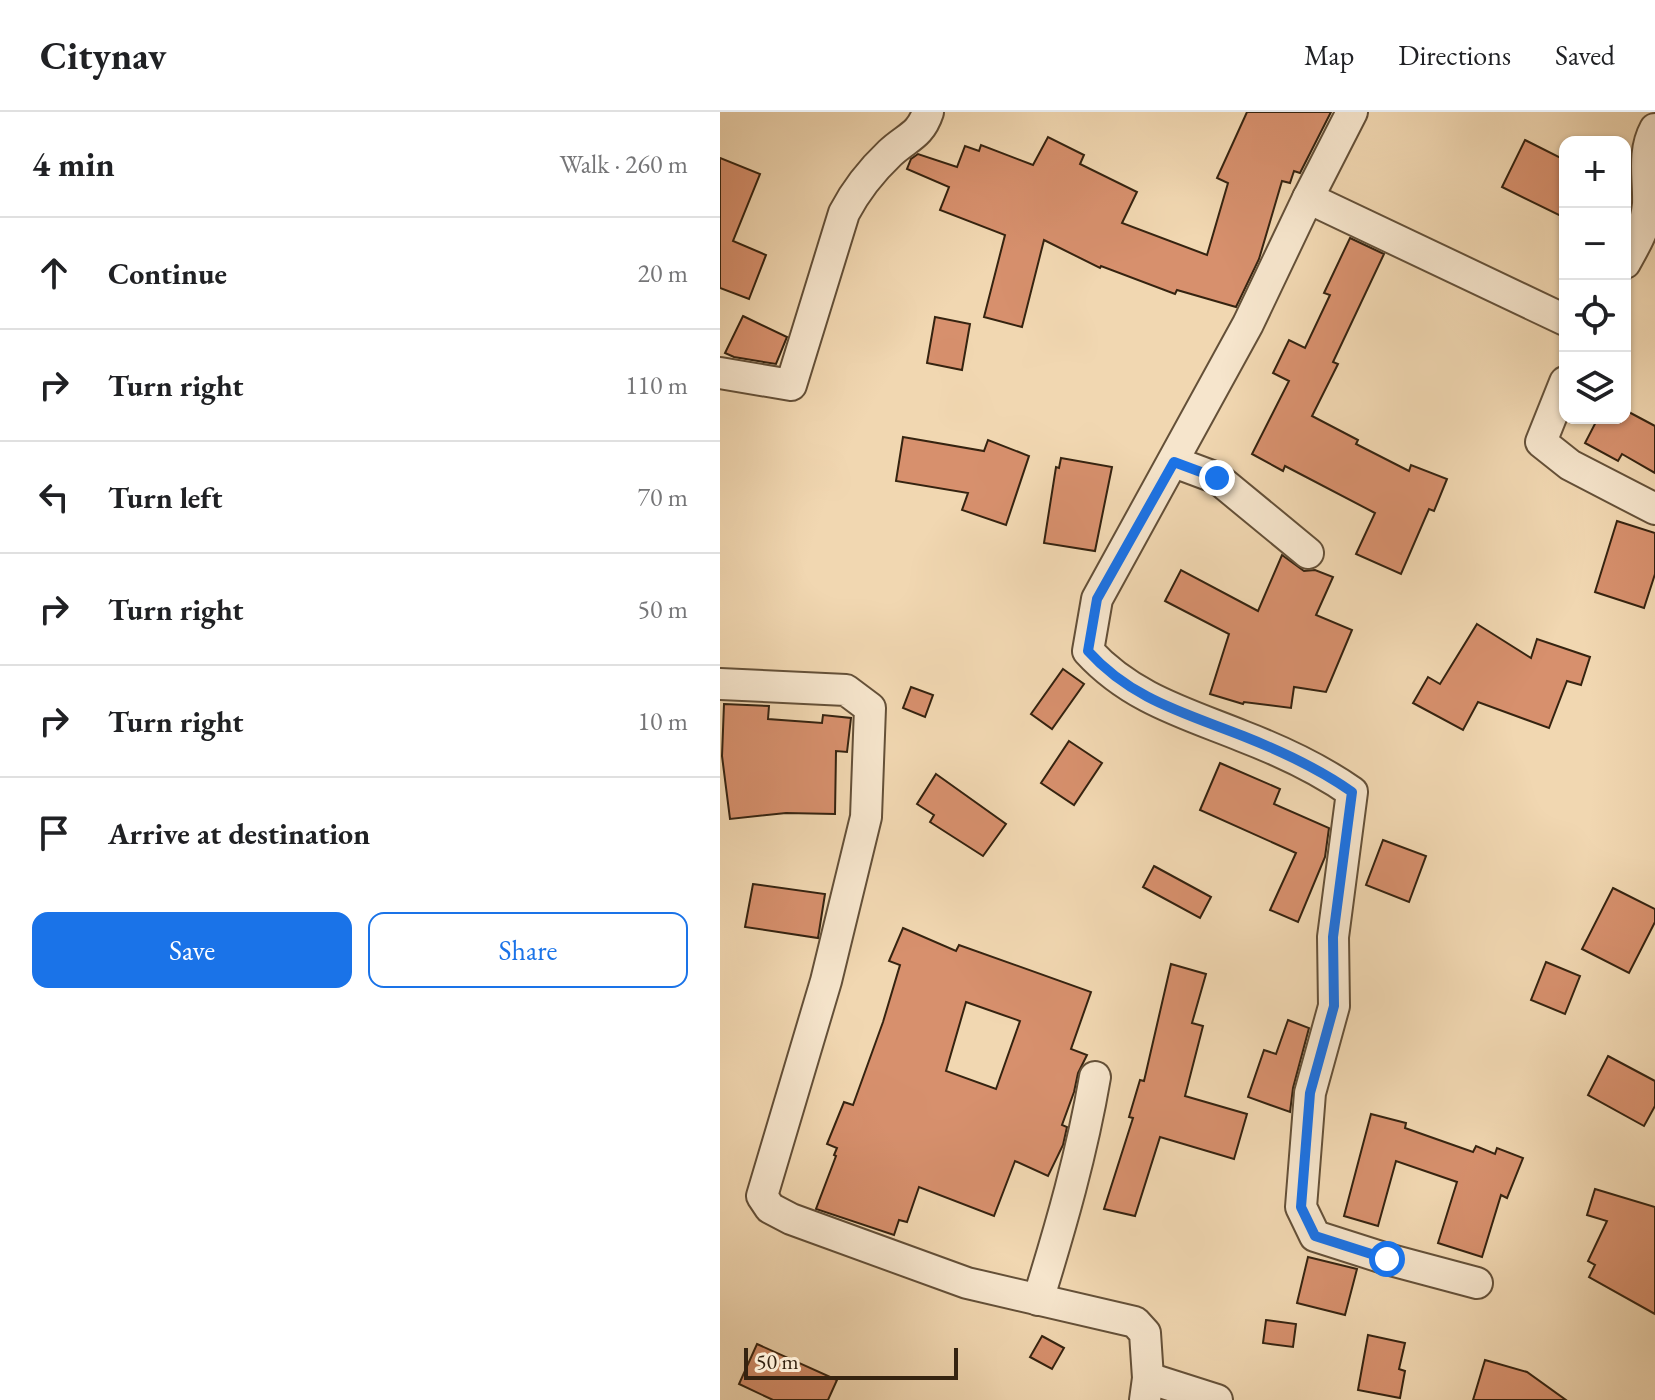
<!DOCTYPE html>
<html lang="en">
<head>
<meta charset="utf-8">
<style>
	:root { --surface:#fff; --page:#f2f2f2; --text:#202124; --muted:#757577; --line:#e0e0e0; --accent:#1a73e8 }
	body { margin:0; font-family:"EB Garamond",serif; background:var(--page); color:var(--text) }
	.controls { position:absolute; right:24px; top:24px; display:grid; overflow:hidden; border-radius:16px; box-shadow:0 2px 6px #0004 }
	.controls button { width:72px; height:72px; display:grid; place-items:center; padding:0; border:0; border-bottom:2px solid var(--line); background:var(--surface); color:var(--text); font:40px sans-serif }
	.scale { position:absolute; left:24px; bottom:20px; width:214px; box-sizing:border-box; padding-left:8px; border:4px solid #352310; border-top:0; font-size:22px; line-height:28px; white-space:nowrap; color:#352310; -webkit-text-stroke:6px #f6e5cc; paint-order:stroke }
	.stop { position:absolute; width:24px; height:24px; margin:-18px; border:6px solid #1a73e8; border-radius:50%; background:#fff }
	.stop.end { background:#1a73e8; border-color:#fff; box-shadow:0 2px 8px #0008 }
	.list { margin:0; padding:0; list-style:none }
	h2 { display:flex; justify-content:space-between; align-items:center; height:104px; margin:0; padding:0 32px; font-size:34px }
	h2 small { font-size:26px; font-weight:400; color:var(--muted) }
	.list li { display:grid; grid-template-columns:52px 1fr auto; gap:24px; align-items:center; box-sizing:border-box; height:112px; padding:0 32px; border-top:2px solid var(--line) }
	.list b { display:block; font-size:30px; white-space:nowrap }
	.list em { font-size:26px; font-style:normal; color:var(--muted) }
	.actions { display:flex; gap:16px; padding:24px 32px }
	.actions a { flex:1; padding:18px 0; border:2px solid var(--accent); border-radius:16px; text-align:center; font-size:28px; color:var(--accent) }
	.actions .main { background:var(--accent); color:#fff }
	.icon { flex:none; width:44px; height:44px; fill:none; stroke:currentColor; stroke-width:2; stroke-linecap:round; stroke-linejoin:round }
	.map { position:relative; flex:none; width:935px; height:1288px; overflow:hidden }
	header { display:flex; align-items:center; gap:48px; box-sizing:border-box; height:112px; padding:0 40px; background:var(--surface); border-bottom:2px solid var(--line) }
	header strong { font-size:38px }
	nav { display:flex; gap:44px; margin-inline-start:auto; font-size:28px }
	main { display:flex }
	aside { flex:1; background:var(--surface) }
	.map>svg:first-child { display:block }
	.building { fill:#d7906d; stroke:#352310; stroke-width:2; fill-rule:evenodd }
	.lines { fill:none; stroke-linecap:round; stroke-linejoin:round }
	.minor-casing { stroke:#645038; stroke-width:34 }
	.minor { stroke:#f6e5cc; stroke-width:30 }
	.route { stroke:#1a73e8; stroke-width:10 }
</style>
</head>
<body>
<header>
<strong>Citynav</strong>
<nav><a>Map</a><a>Directions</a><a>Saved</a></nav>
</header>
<main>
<aside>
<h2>4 min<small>Walk · 260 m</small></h2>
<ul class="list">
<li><svg class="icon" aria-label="ahead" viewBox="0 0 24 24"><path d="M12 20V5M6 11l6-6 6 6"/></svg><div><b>Continue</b></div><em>20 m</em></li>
<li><svg class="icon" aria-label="right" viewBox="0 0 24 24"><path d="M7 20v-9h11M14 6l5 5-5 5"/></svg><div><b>Turn right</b></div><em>110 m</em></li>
<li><svg class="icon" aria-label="left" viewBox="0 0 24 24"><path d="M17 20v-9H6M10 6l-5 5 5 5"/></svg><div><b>Turn left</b></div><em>70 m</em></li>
<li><svg class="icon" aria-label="right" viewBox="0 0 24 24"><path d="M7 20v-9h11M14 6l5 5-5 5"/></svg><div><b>Turn right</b></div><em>50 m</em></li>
<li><svg class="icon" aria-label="right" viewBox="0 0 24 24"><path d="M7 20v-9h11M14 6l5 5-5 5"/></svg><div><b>Turn right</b></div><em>10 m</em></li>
<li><svg class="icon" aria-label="arrive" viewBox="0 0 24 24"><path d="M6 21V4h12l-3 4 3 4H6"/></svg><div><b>Arrive at destination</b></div></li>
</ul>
<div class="actions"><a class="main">Save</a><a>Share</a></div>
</aside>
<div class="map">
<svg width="935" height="1288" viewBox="0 0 935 1288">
	<rect width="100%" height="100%" fill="#f1d7b1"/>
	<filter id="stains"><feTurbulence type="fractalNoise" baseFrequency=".0025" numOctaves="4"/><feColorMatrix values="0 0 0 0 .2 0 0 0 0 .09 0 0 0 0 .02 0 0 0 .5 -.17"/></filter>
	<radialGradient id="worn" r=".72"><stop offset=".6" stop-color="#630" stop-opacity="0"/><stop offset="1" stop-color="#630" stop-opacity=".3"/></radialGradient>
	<g class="building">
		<path d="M527,0h84l-31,61 -6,-2 -4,12 -8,-2 -23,78 -23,48 -59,-17 -2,4 -74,-28 -1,2 -56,-28 -22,87 -38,-10 21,-82 -65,-25 9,-23 -42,-18 4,-10 7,-5 39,13 8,-21 14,5 2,-6 52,20 15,-28 36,18 -4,9 57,28 -15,31 85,32 21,-72 -11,-5z"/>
		<path d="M805,28l40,20v58l-63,-31z"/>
		<path d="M0,46l40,16 -27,67 33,14 -17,44 -29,-11z"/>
		<path d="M630,126l34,16 -51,108 5,2 -26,52 46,24 -2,4 53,27 2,-6 36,14 -13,32 -5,-2 -28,65 -45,-20 19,-41 -90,-47 -2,5 -31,-17 37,-73 -16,-8 16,-33 16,8 25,-53 -6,-2z"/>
		<path d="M23,204l44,21 -11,27 -42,-7 -9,-4z"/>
		<path d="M215,205l35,7 -8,46 -35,-7z"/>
		<path d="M905,298l30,16v47l-33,-19 -4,7 -33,-18 13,-25h27z"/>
		<path d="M183,325l81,14 4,-11 41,16 -23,69 -44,-15 6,-17 -72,-12z"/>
		<path d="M341,346l51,9 -17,84 -51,-8 12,-76 3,1z"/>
		<path d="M897,409l38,12v41l-11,34 -49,-16z"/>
		<path d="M562,443l22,16 11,-1 18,7 -17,38 36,15 -26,62 -32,-5 -3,21 -47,-6 -1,2 -33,-10 19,-60 -64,-33 16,-31 77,41z"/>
		<path d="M757,512l54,34 6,-19 53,18 -9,28 -14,-4 -18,47 -71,-26 -15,28 -50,-27 15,-26 12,7z"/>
		<path d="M343,557l21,15 -32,45 -21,-15z"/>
		<path d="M191,575l22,8 -8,22 -22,-9z"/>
		<path d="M4,592l45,2 -1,13 54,4 1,-8 28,3 -4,34 -11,-1 -1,63 -49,-1 -56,6 -8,-63z"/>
		<path d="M349,629l33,22 -28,42 -33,-22z"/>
		<path d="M500,651l60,26 -6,15 55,24 -4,29 -27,65 -28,-12 26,-57 -96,-43z"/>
		<path d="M216,662l70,50 -23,32 -53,-34 4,-7 -17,-11z"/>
		<path d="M663,728l43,16 -17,46 -43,-17z"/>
		<path d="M434,754l57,31 -11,21 -57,-31z"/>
		<path d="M33,772l72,10 -7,44 -73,-11z"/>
		<path d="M893,776l42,21v13l-26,51 -47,-24z"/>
		<path d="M183,816l53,23 3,-6 132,47 -20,57 16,6 -9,18 -4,19 -12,33 5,2 -4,18 -15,31 -33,-15 -21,55 -75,-29 -12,35 -8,-2 -5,15 -78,-26 20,-53 -2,-1 3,-7 -10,-4 17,-42 9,3 30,-83 17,-57 -11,-4zM246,890l54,19 -24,68 -50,-18z"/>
		<path d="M826,850l34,14 -15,38 -34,-14z"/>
		<path d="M451,852l35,10 -14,49 11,3 -18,70 62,18 -13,45 -74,-22 -25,79 -31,-7 29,-91 -4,-1 11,-37 4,1z"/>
		<path d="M568,908l21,8 -16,60 -3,24 -42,-15 16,-47 12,4z"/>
		<path d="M888,944l47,25v25l-11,20 -56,-31z"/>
		<path d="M651,1002l35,9 -1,5 68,24 3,-6 19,8 2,-6 26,10 -16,40 -6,-3 -19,62 -44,-14 19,-61 -61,-21 -18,65 -34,-10z"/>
		<path d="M875,1077l60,18v107l-66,-37 6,-12 -7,-4 19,-40 -20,-6z"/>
		<path d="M588,1145l49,12 -12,46 -48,-12z"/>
		<path d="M546,1208l30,4 -3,23 -30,-4z"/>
		<path d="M648,1223l37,8 -6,26 6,2 -5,27 -42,-8z"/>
		<path d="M322,1224l22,12 -12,21 -22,-12z"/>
		<path d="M37,1232l80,36 -9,20h-55l-34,-16z"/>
		<path d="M765,1248l42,12 39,28h-93z"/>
	</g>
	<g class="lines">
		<defs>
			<g id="minor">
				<path d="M632,0l-44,86 -60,126 -151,275 -9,52c43,47 97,62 154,85 39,15 76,32 110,56l-19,145 1,69 -24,87 -9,114 14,29 72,23 90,24"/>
				<path d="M588,86l257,122"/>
				<path d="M905,151c11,-20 21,-36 23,-59 1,-25 -6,-51 7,-75"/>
				<path d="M0,261l71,12 53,-172c12,-23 27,-42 46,-60 17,-16 30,-17 38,-41"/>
				<path d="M845,270l-24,60 29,23 85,44"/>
				<path d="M454,350l43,16 91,75"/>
				<path d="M0,572l126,6 24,18 -4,109 -40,164 -64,215 8,12 21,11 176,64 168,39 10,11 3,45 -3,22"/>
				<path d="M318,1188c23,-74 44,-147 57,-223"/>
				<path d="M428,1266l69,22"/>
			</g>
		</defs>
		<use href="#minor" class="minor-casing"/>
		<use href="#minor" class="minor"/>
	</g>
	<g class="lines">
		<path class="route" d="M497,366l-43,-16 -77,137 -9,52c43,48 97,62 155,85 38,15 75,32 109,56l-19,145 1,69 -24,87 -9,114 14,29 72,23"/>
	</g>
	<rect width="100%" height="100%" filter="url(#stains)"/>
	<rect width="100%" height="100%" fill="url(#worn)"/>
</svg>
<div class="controls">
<button>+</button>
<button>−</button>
<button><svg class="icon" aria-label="locate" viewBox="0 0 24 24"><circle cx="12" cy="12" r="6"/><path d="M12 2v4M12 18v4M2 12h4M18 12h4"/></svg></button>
<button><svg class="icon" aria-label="layers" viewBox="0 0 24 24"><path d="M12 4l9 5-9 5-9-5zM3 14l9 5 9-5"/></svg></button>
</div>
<div class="scale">50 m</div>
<div class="stop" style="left:667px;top:1147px"></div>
<div class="stop end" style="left:497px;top:366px"></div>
</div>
</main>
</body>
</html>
